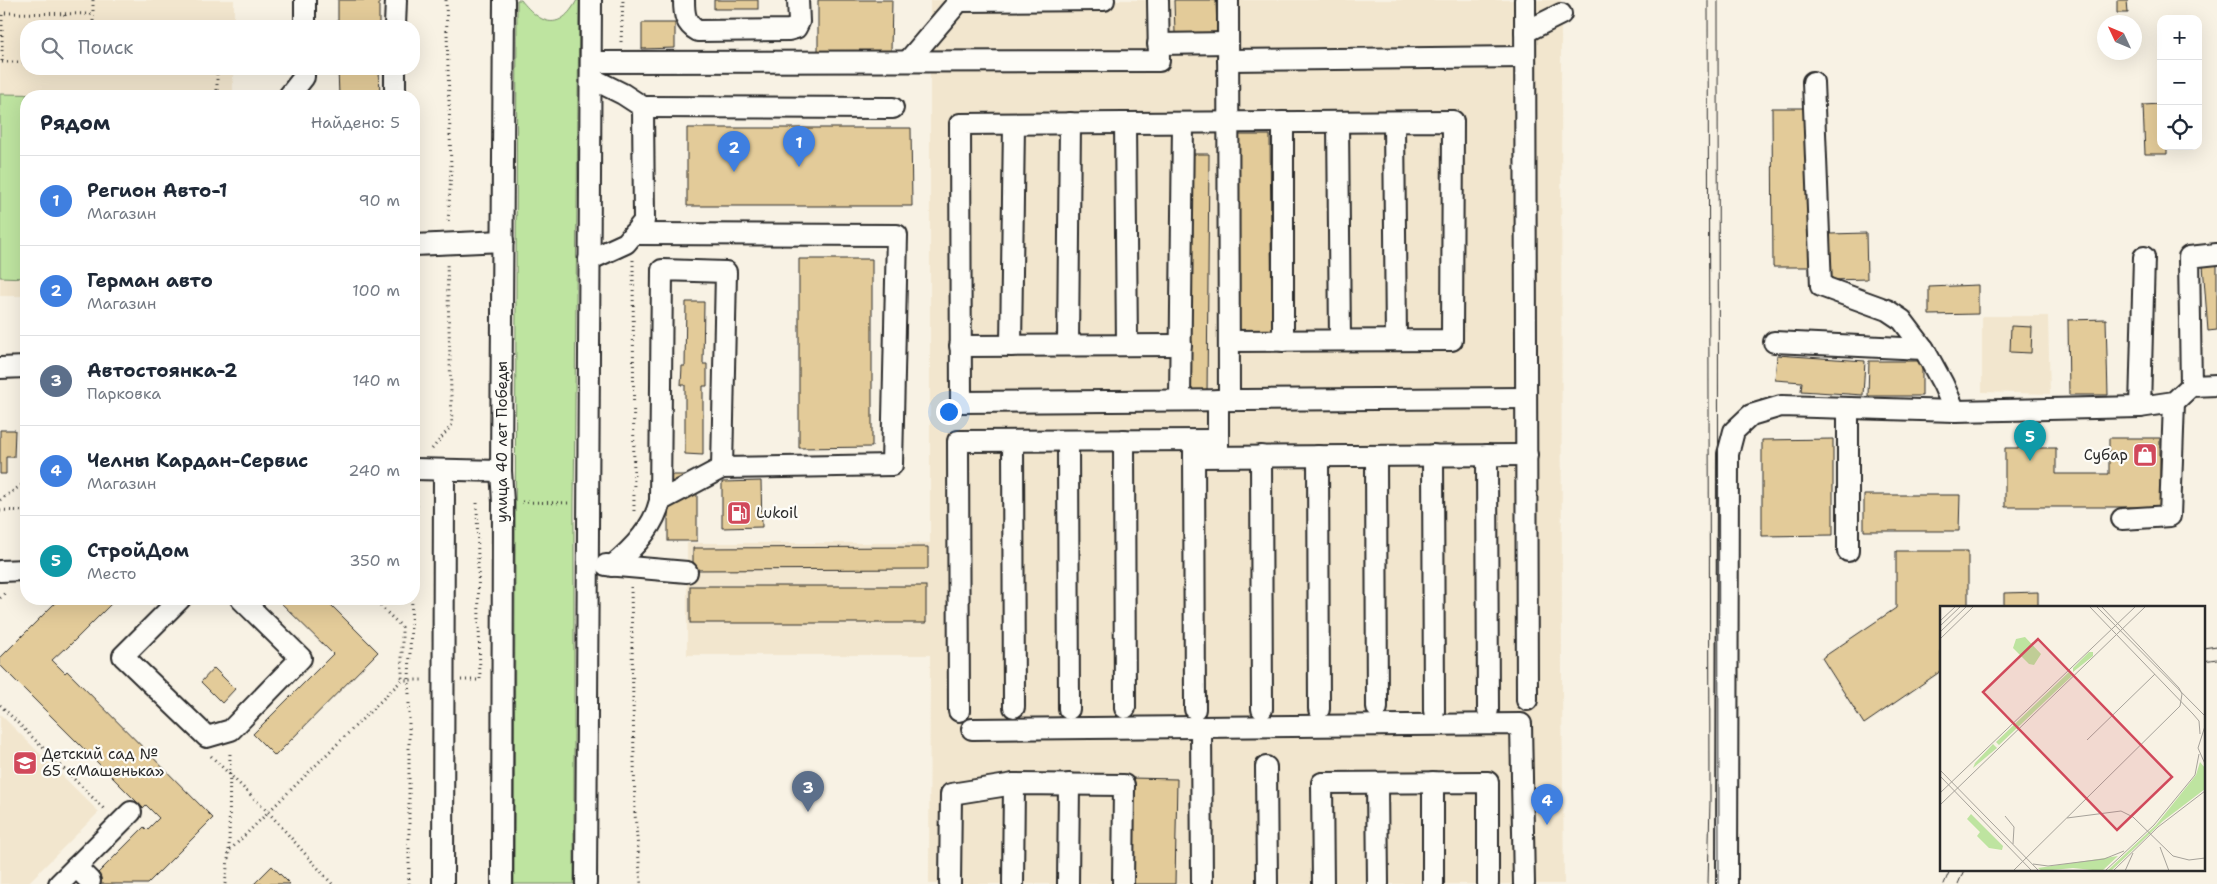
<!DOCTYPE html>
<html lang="ru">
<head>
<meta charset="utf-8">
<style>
	:root { --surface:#fff; --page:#f6f6f7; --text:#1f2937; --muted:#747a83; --line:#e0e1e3; --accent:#b45309 }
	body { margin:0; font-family:"Shantell Sans",sans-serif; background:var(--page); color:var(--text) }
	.controls { position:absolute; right:15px; top:15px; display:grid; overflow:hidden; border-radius:10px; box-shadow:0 5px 20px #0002 }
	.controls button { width:45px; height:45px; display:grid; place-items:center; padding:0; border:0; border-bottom:1px solid var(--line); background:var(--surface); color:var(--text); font:25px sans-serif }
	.compass { position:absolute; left:2097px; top:15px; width:45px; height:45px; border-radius:50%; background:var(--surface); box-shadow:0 5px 20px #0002; rotate:314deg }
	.you { position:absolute; left:948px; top:411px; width:18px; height:18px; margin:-12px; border:4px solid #fff; border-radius:50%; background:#1a73e8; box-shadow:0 0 0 8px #1a73e833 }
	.badge { display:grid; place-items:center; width:32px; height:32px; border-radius:50%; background:var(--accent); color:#fff; font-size:16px; font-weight:700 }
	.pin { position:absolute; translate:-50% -41px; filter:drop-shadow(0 1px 2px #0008) }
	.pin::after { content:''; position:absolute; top:26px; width:18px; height:15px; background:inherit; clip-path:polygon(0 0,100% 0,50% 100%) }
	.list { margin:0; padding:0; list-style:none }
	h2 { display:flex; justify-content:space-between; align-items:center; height:65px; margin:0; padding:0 20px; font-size:21px }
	h2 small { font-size:16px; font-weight:400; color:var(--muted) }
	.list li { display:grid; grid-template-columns:32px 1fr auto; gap:15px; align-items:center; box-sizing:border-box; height:90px; padding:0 20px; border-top:1px solid var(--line) }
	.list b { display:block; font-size:19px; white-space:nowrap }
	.list p { margin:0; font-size:16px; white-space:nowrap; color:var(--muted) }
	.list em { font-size:16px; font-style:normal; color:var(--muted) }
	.icon { flex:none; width:28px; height:28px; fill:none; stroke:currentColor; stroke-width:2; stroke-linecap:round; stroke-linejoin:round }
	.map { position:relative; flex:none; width:2217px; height:884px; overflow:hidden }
	.search { position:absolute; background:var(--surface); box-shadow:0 5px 20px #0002; left:20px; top:20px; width:400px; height:55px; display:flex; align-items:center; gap:12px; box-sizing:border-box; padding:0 18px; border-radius:20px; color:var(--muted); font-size:19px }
	.panel { position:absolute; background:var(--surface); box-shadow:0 5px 20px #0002; left:20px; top:90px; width:400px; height:515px; border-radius:20px }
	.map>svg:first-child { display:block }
	.built { fill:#f2e6ce }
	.green { fill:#bee4a0; stroke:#748866 }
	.building { fill:#e3cb99; stroke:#2b2b2b }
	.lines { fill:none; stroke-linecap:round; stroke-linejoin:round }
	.minor-casing { stroke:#2b2b2b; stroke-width:24 }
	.path { stroke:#2b2b2b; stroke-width:3; stroke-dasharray:1 4; stroke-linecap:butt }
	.minor { stroke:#fdfcf7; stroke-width:20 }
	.tram { stroke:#2b2b2b; stroke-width:1 }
	.labels { text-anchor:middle; stroke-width:4.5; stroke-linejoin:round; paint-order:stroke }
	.street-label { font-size:15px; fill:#2b2b2b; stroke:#fdfcf7 }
	.poi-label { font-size:15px; fill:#2b2b2b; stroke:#fdfcf7; text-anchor:start }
	.inset-road { fill:none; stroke:#a6a29a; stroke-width:1 }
	.view { fill:#d1495b; fill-opacity:0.15; stroke:#d1495b; stroke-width:2.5 }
	.inset-edge { fill:none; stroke:#2b2b2b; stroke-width:2.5 }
</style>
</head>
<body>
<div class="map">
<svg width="2217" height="884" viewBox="0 0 2217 884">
	<rect width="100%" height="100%" fill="#f8f2e4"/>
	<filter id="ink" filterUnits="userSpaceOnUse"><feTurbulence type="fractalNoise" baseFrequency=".02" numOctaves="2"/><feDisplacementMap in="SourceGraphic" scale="10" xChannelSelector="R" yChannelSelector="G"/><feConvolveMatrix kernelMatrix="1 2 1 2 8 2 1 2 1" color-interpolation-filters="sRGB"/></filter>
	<g filter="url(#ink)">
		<g class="built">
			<path d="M0,0h234v26h-208v43h207v27h-207v200h-26z"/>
			<path d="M930,0h631l1,689 2,195h-635l1,-229h-243v-112h243z"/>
			<path d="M1982,316h66l2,78 -68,-2z"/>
			<path d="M0,714l99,98 -72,72h-27z"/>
		</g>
		<g class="green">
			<path d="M517,0h4c20,25 39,32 56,0h2l-5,503v381h-60z"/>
			<path d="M0,94l144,2h-118v182l-26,-1z"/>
		</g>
		<g class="building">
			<rect x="338" y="0" width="41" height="26"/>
			<rect x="714" y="0" width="44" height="9"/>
			<path d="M818,0h74l-1,51h-73z"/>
			<path d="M1174,0h42l1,33h-42z"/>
			<path d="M2117,0h10l1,13h-11z"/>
			<path d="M642,23h33v25l-33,1z"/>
			<path d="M338,69h41l1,27h-41z"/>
			<path d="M2161,104v42h6v8h-22l-2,-49z"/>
			<path d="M1772,108h41l1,159h-41z"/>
			<path d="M687,128h224l1,78h-225z"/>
			<path d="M1233,135h37l2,199h-38z"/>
			<path d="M1188,154h21l-2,243h-20z"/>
			<path d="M1866,233l1,46 -36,1 -1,-46z"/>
			<path d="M799,259h73v188l-73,1z"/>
			<path d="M2217,264v66l-9,1 -5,-66z"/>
			<path d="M1978,285v29l-49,1v-28z"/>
			<path d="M686,302h18l-1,62h4v22h-4v69l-18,-1v-69h-4l1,-19h3z"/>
			<path d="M2106,319l2,76h-39l-1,-75z"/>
			<path d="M2011,326l21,1 -1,26 -21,-1z"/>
			<path d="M1777,355l88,6 -2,34 -62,-4 1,-9 -27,-2z"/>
			<path d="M1869,361h53v35h-54z"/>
			<path d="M0,430h15l-1,27h-8v17h-6z"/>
			<path d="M2109,438h51v69h-155v-59h51v26h53z"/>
			<path d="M1833,439v96l-71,1v-96z"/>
			<rect x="668" y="475" width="29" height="66"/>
			<path d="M761,481l1,46 -40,1v-46z"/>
			<path d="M1864,495h96l-1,36h-95z"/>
			<path d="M928,547v22l-235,1v-22z"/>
			<path d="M1896,551h72v57h-27v63l-77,53 -42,-66 74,-50z"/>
			<rect x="690" y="586" width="236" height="37"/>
			<path d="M2038,592v16h-34v-15z"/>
			<path d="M59,599h57l-51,51 -1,-1 -12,11 13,13 2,-2 146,147 -66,66h-60l57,-57 3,3 12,-12 -13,-13 -3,3 -143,-143v-7z"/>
			<path d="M277,599h48l53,53 -103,104 -22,-22 80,-80z"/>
			<path d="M214,668l21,21 -13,14 -21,-21z"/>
			<path d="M1131,778l46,1 -2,105h-46z"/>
			<path d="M272,866l18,18h-36z"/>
		</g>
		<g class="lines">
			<defs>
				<g id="minor">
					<path d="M684,0c0,14 1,24 14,31l91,-1 7,-2 3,-6 -1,-22"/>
					<path d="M1228,0l1,400"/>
					<path d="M1525,0l2,700"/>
					<path d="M960,1l144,-1"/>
					<path d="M305,26v-26"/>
					<path d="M395,26l1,-26"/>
					<path d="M1525,32l36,-18"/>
					<path d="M1158,44l70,-1"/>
					<path d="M1228,60l297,-3"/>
					<path d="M908,61l52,-61"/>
					<path d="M591,62l568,-1 -1,-61"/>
					<path d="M1813,82l8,204 66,24 15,10 22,29"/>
					<path d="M395,93v-24"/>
					<path d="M289,96l15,-19v-8"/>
					<path d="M643,107l250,1"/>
					<path d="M1283,122v219"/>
					<path d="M1338,122l2,218"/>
					<path d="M1394,122l2,218"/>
					<path d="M1125,123l2,222"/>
					<path d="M633,234l264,1 -5,230 -170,3"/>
					<path d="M414,245l89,-4"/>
					<path d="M2217,254l-28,3 2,129 26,-1"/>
					<path d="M2144,257l-4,150 34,-5 17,-16"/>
					<path d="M589,260l37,-17 18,-22 -1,-114 -20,-13 -32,-16"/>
					<path d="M1229,341l223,-1 1,-219 -493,3 1,278 565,-4"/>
					<path d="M1774,342l150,7 19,35 12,27"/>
					<path d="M1068,345l2,-222"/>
					<path d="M960,346l221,-1"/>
					<path d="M1011,346l3,-222"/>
					<path d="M0,368l26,-1"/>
					<path d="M1180,400l3,-277"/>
					<path d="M1218,400v52"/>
					<path d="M1124,440l1,268"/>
					<path d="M1013,441l1,266"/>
					<path d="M1068,441l1,268"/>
					<path d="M1194,444l1,265"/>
					<path d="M1433,455l1,256"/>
					<path d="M1487,455l1,255"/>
					<path d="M1261,456l1,253"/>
					<path d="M1318,456l1,253"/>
					<path d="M1376,456l1,252"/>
					<path d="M1194,457l333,-2"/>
					<path d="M414,469l87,2"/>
					<path d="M2122,519l48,-3 4,-114"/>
					<path d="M1848,551v-143"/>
					<path d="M606,565l81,7"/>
					<path d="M612,566c21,-17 42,-39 48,-65l2,-231 64,2 -4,196 -62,33"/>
					<path d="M0,571l26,-1"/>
					<path d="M180,599l-57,57 84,81 24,-7 70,-72 -60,-59"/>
					<path d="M959,711l-1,-270 260,-1"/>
					<path d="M1201,727l1,157"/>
					<path d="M972,729l549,-5 3,160"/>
					<path d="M1266,767l1,117"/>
					<path d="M1433,782v102"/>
					<path d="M1377,783l1,101"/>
					<path d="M76,867l14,14"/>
					<path d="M59,884l72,-72"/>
					<path d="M443,884l1,-414"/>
					<path d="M502,884l1,-382 -2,-31 3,-471"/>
					<path d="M586,884l5,-884"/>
					<path d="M950,884l1,-90 63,-10 110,1 -1,99"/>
					<path d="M1013,884l1,-100"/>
					<path d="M1068,884l1,-100"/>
					<path d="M1323,884l-1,-101 166,-1v102"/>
					<path d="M1727,884l1,-430 6,-23 17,-16 30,-9 174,5 185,-4"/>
				</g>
			</defs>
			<use href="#minor" class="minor-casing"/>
			<g class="path">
				<path d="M93,0v26"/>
				<path d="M446,0l5,167 -3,57"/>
				<path d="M0,13l93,1"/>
				<path d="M2,15v47"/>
				<path d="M65,15v11"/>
				<path d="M324,23h14"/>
				<path d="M621,42l2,-42"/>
				<path d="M2,62h24"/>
				<path d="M217,69v27"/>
				<path d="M317,93l22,1"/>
				<path d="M633,260l1,251"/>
				<path d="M432,449l20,-24 -5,-162"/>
				<path d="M0,500l26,-18"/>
				<path d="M522,502l47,1"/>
				<path d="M0,510l26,1"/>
				<path d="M414,566l3,-63 -2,-16"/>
				<path d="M631,587l4,227 6,70"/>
				<path d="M0,598l7,-7"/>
				<path d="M373,599l29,28v53"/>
				<path d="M461,680h19l-3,-178"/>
				<path d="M0,705l106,106"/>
				<path d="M211,756l58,57 63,71"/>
				<path d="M229,850l1,-99"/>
				<path d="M225,884l4,-33 173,-171h23"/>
				<path d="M409,884v-205l3,-80"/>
			</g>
			<use href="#minor" class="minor"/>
			<g class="tram">
				<path d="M1708,0l2,801 -2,83"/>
				<path d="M1718,0l1,884"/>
				<path d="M2203,648l14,-2"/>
				<path d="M2203,661l14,-2"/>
				<path d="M1944,884l6,-14"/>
				<path d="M1958,884l6,-14"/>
			</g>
		</g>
	</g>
	<defs>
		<symbol id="shop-square" viewBox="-11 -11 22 22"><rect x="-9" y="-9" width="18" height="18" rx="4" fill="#d1495b" stroke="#fdfcf7"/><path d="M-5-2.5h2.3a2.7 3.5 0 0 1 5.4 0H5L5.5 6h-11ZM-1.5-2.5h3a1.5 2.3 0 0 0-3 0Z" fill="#fff"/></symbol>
		<symbol id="fuel-square" viewBox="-11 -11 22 22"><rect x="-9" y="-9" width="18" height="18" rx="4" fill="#d1495b" stroke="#fdfcf7"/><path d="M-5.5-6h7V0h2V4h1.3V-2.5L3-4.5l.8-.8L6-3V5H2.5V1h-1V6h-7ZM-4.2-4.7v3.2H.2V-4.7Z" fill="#fff"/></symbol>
		<symbol id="school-square" viewBox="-11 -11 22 22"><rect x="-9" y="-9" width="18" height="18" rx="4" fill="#d1495b" stroke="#fdfcf7"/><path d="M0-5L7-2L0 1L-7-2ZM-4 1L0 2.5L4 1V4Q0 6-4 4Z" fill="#fff"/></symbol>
	</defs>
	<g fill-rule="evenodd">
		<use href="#shop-square" x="2131" y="441" width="28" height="28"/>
		<use href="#fuel-square" x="725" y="499" width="28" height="28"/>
		<use href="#school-square" x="11" y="749" width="28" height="28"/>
	</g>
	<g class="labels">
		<g class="street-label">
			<text transform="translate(502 442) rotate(-90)" y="5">улица 40 лет Победы</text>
		</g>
		<g class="poi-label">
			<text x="2128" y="460" text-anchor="end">Субар</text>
			<text x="756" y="518">Lukoil</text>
			<text x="42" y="759">Детский сад №<tspan x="42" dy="17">65 «Машенька»</tspan></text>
		</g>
	</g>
	<g transform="translate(1940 606)">
		<rect width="265" height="265" fill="#f8f2e4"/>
		<path d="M85,31l16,17 -7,11 -5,-1 -16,-16 3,-9zM149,46h4v4l-20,16v-4zM130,65l3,4 -74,70 -3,-3zM53,138l4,4 -24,20 2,-5zM260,156l5,6v21l-42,32 -52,50h-4l49,-46 40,-50zM31,208l32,32 -1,4 -13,-2 -12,-12 3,-4 -13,-13zM178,250l-16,15 -29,-3 -31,3 -4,-3z" fill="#bee4a0"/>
		<path class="inset-road" d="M149,0l104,108 6,7 1,13M156,0l109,110M0,15l16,-15M0,20l21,-20M0,26l27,-26M0,33l34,-33M265,120l-7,22 7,16M147,134l68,-66M0,164l99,101M0,170l92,95M0,187l196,-187M0,199l206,-199M65,210l9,11 -1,17M127,212l54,-7 12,6 40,39 16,4 16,-2M220,241l9,24M93,258l15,2 56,-7 20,-8M73,265l167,-165 2,-12 -3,-6 -78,-82M165,265l49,-46 41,-50 4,-21M173,265l45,-44 47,-36M185,265l8,-18"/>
		<path class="view" d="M98,33l134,138 -55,53 -134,-138z"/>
		<rect width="265" height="265" class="inset-edge"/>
	</g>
</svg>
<div class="controls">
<button>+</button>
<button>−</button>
<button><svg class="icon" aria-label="locate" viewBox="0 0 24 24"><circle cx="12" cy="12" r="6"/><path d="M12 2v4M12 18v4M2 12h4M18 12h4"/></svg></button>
</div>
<svg class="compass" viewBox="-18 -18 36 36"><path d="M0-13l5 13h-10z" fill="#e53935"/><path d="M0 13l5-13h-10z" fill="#747a83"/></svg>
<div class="you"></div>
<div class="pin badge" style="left:799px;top:167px;background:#3f7fe0">1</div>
<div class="pin badge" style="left:734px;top:172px;background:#3f7fe0">2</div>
<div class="pin badge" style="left:808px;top:812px;background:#5c6f8a">3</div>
<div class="pin badge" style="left:1547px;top:825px;background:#3f7fe0">4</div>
<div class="pin badge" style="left:2030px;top:461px;background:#0f9aa8">5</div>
<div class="search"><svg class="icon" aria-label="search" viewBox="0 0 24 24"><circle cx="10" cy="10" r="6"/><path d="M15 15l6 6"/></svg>Поиск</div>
<section class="panel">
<h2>Рядом<small>Найдено: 5</small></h2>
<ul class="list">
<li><span class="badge" style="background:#3f7fe0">1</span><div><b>Регион Авто-1</b><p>Магазин</p></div><em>90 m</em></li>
<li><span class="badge" style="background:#3f7fe0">2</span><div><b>Герман авто</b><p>Магазин</p></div><em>100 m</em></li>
<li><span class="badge" style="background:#5c6f8a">3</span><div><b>Автостоянка-2</b><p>Парковка</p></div><em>140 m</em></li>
<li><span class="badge" style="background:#3f7fe0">4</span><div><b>Челны Кардан-Сервис</b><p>Магазин</p></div><em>240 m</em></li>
<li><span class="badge" style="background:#0f9aa8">5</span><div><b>СтройДом</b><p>Место</p></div><em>350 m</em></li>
</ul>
</section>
</div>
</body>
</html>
